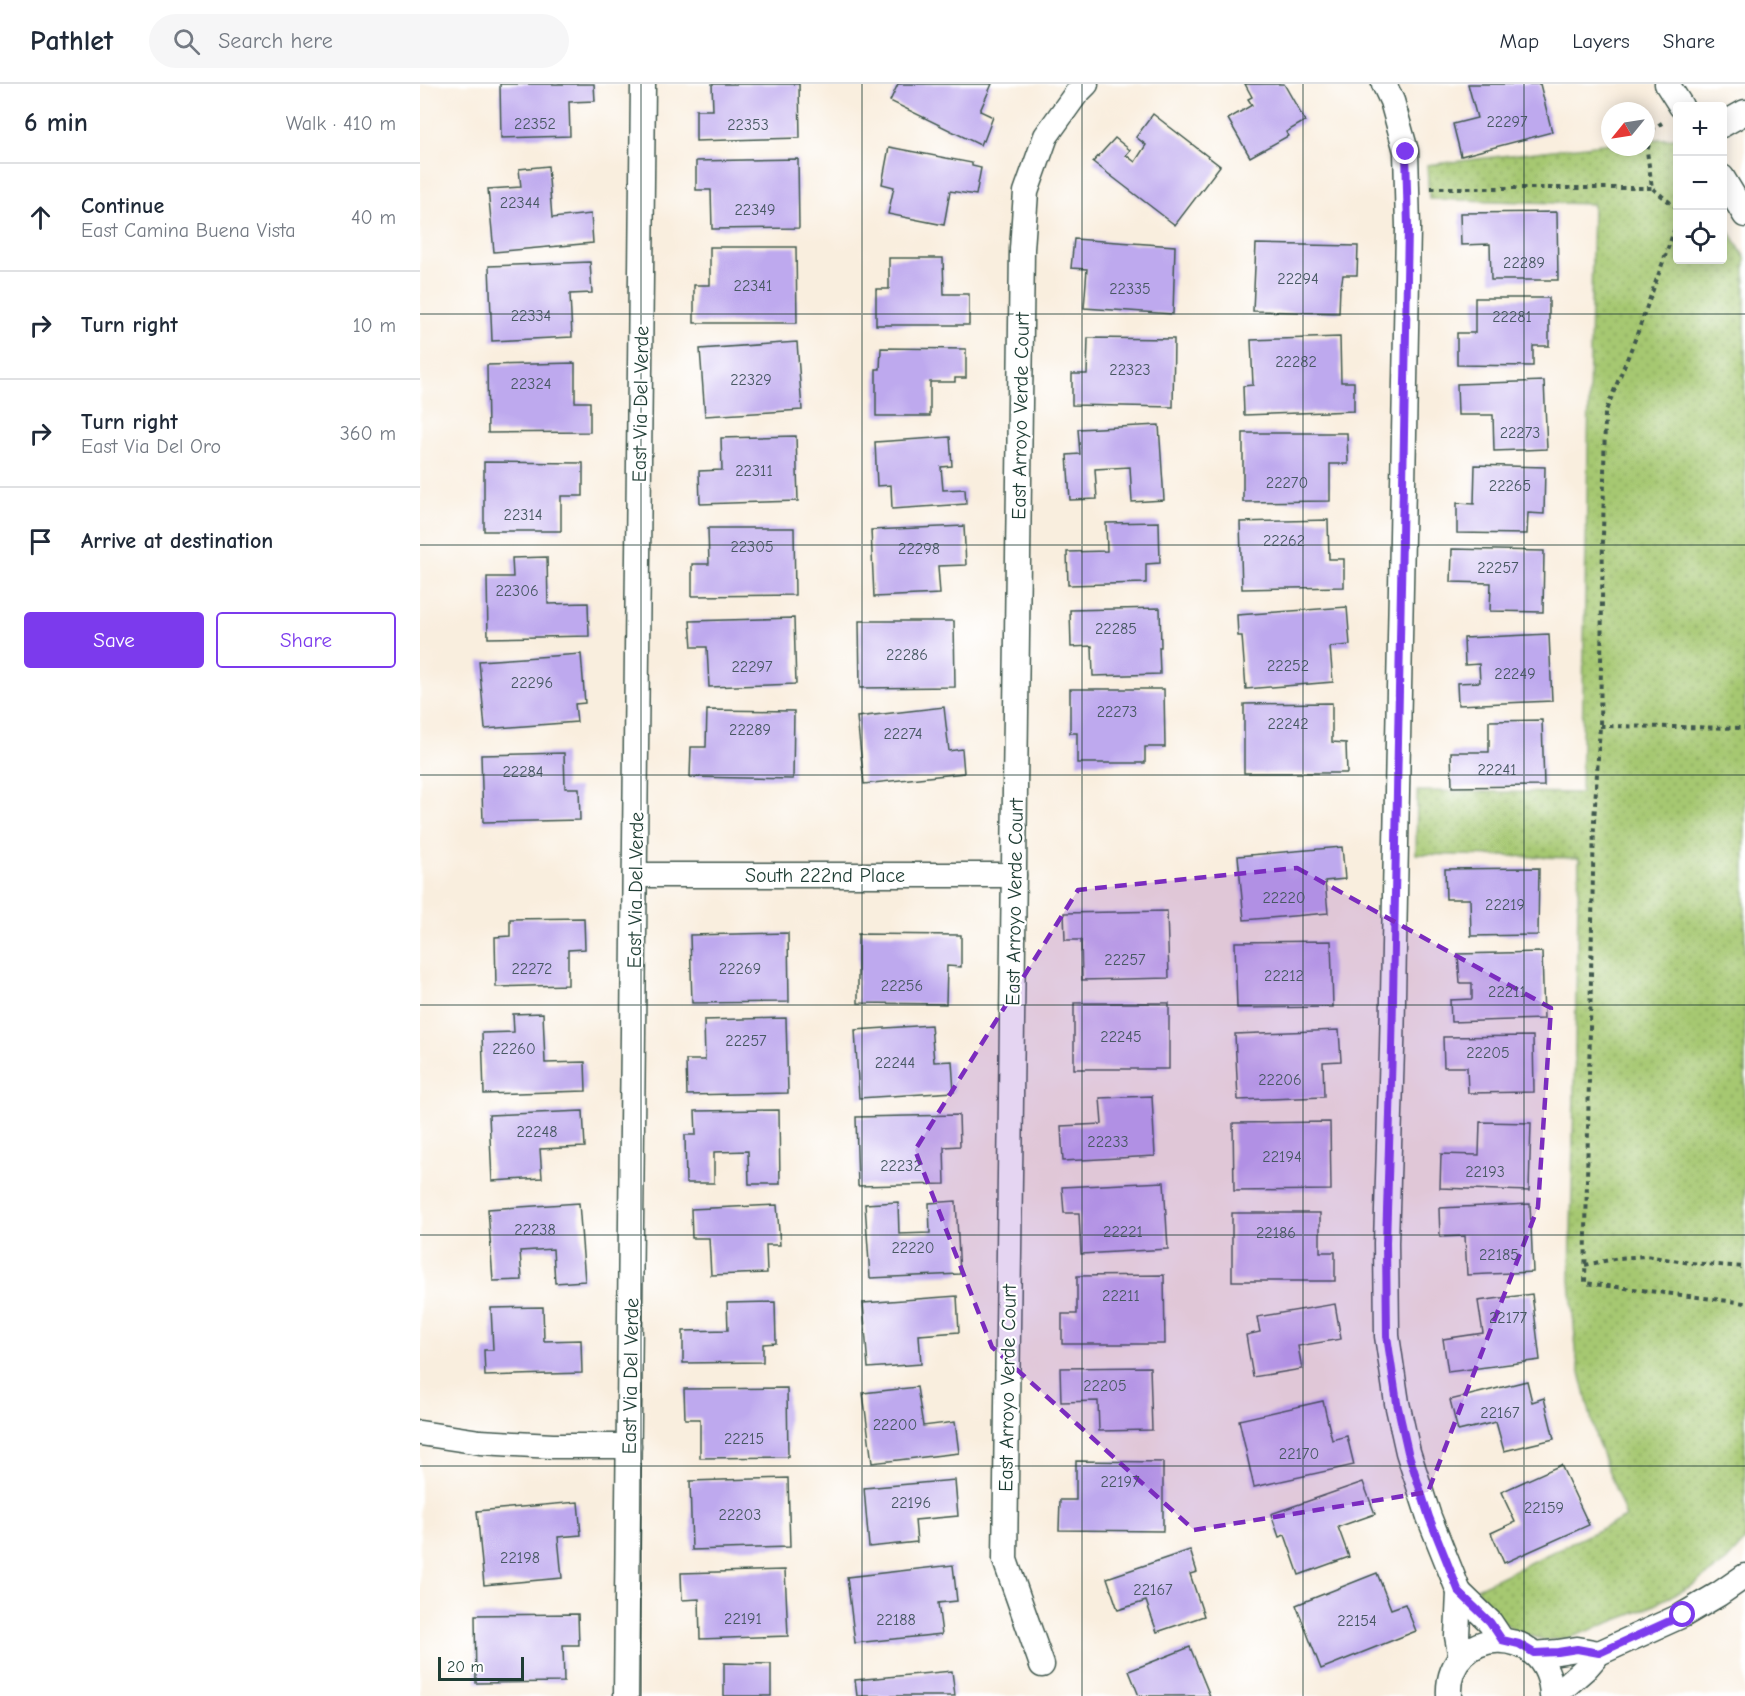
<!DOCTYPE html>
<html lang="en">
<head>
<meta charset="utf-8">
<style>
	:root { --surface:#fff; --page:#f6f6f7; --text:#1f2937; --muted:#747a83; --line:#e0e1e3; --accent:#7c3aed }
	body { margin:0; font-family:"Comic Neue",sans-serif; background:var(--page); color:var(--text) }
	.controls { position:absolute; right:18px; top:18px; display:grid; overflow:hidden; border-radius:6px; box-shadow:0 3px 15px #0003 }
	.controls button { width:54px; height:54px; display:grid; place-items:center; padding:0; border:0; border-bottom:2px solid var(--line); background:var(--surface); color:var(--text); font:30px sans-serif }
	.compass { position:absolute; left:1181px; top:18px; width:54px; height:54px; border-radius:50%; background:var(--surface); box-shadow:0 3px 15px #0003; rotate:240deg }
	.scale { position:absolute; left:18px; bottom:15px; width:86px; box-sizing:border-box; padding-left:6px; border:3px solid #1f3d34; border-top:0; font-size:16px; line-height:21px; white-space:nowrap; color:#1f3d34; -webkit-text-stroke:4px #fff; paint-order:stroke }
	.stop { position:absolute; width:18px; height:18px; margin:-14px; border:4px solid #7c3aed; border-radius:50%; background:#fff }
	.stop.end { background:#7c3aed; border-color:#fff; box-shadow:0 2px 6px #0008 }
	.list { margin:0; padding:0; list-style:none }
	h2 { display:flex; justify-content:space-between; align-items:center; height:78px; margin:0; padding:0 24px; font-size:26px }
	h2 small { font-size:20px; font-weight:400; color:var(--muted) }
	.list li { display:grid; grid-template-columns:39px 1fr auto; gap:18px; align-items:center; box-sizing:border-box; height:108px; padding:0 24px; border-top:2px solid var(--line) }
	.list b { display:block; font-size:22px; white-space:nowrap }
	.list p { margin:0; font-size:20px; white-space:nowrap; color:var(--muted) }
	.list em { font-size:20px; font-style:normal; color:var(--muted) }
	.actions { display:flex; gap:12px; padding:18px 24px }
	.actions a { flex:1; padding:14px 0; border:2px solid var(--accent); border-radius:6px; text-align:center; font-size:21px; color:var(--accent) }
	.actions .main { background:var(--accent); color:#fff }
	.icon { flex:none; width:33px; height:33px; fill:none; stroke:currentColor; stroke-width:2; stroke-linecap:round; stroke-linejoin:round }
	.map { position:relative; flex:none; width:1325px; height:1612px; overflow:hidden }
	header { display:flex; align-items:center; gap:36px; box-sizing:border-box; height:84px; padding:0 30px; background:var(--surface); border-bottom:2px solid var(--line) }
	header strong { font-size:28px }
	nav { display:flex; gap:33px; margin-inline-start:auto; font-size:21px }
	.search { width:420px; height:54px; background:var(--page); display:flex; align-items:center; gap:15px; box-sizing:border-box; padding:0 21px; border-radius:33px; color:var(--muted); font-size:22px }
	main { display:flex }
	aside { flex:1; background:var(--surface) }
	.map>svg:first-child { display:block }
	.park { fill:url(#park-dots); stroke:#628252; stroke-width:1.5 }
	.building { fill:#bea9ee }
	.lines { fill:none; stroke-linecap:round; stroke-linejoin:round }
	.minor-casing { stroke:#40584e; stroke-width:27 }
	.path { stroke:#40584e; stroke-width:4; stroke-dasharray:4.5 4.5; stroke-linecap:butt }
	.minor { stroke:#fff; stroke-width:24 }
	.route { stroke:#7c3aed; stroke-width:8 }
	.marked { fill:#7b2cbf; fill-opacity:0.2; stroke:#7b2cbf; stroke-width:4.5; stroke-dasharray:12 8; stroke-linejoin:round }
	.grid { fill:none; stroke:#1f3d34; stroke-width:1.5; stroke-opacity:0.55 }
	.labels { text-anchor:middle; stroke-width:4.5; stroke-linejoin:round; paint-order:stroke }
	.number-label { font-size:16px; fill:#475862 }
	.street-label { font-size:20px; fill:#1f3d34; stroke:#fff }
</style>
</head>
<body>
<header>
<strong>Pathlet</strong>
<div class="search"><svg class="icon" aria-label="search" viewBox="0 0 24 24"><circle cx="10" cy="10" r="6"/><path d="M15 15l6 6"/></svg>Search here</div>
<nav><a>Map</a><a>Layers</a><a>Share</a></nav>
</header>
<main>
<aside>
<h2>6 min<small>Walk · 410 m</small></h2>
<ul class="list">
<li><svg class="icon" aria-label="ahead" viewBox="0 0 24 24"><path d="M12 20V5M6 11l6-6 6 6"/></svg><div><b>Continue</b><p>East Camina Buena Vista</p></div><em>40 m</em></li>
<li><svg class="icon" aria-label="right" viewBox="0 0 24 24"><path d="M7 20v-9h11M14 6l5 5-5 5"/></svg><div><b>Turn right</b></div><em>10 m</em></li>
<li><svg class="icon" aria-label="right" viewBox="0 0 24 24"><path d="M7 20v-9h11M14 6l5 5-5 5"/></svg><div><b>Turn right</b><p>East Via Del Oro</p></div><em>360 m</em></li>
<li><svg class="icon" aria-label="arrive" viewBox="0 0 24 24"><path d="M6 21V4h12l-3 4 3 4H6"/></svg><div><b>Arrive at destination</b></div></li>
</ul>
<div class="actions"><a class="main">Save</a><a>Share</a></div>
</aside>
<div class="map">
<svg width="1325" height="1612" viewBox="0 0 1325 1612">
	<defs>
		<pattern id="park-dots" width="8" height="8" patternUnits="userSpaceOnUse" patternTransform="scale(1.5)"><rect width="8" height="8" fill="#a6c871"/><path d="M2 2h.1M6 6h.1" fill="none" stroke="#87a45e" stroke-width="1.8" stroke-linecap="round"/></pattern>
	</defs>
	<rect width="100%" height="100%" fill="#fff"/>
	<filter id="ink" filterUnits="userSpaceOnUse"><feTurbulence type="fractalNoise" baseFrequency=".0167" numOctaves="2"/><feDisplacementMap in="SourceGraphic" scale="12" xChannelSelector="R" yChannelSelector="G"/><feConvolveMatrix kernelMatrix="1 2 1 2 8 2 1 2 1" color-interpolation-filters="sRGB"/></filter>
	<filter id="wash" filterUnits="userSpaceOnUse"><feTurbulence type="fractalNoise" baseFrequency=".008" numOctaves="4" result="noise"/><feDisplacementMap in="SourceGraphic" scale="24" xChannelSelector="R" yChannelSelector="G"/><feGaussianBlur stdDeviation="1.35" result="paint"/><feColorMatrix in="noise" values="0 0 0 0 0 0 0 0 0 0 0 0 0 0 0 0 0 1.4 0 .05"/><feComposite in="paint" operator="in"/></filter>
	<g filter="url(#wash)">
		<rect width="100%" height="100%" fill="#f9eede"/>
		<path class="park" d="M1254,54l4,6v116h44l1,-40 22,38v1283l-19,21 -31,22 -52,26 -74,28 -24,2 -30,-9 -25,-21 -13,-22 149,-71 -30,-79 -19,-78 -7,-80 9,-422 -163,-4 1,-63 164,2 12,-589 -164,-5 -2,-34 183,-22v4h36v-7z"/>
		<g id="blocks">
			<g class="building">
				<path d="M80,0h94l1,17 -26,1 1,34 -69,2z"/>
				<path d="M292,0h87l1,54 -104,3v-31h17z"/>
				<path d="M478,0h94l-12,27 13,6 -9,24 -2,-1 -2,5 -90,-44z"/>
				<path d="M825,0h39l21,37 -19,11 2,4 -38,21 -22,-38 24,-14 -4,-6 4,-2z"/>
				<path d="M1048,0h72l12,48 -91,24 -8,-32 24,-6z"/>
				<path d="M733,30l67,52 -45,59 -82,-63 22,-24 15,12 -4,5 9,7 11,-17 -10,-8z"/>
				<path d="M469,63l83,16v3l9,2 -5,27 -26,-4 -6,34 -56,-11 6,-27 -12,-3z"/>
				<path d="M378,75l1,69 -87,1 -1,-39h-15v-29z"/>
				<path d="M128,82l4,52 39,-4 2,29 -99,9 -6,-63 33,-2 -2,-18z"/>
				<path d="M1137,128l1,68h-67l-1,-36 -29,1 -1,-32z"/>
				<path d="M654,155l101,7 -2,68 -89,-6 3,-39 -16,-1z"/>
				<path d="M836,160l102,2 -1,29h-14l-2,12h-1l-1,26 -86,-2z"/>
				<path d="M290,163h86l1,76h-103v-38h16z"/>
				<path d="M469,174h54l1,36h25v31h-93v-36h13z"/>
				<path d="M170,178l2,31 -22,1 2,43 -80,4 -3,-75z"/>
				<path d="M1055,214h74v48h-16v20l-76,-1v-32h18z"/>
				<path d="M920,253l1,45h13v29l-110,4 -1,-29 10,-1 -2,-45z"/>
				<path d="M668,254l86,1 -1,68 -101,-2v-31h15z"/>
				<path d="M377,258l5,68 -97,6 -5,-67z"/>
				<path d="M461,264l85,1v29h-11v4h-25v34h-54v-47h4z"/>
				<path d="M155,279v39h15v30l-102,1 -1,-68z"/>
				<path d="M1124,297l3,68 -53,2 -1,-36h-35l-1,-31z"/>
				<path d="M739,341l5,75 -32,2 -2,-35 -35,2 2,30 -27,1 -3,-45 13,-1 -2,-25z"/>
				<path d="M823,349h104l1,31h-18v37l-87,1z"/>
				<path d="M376,352l2,65 -98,3 -1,-33 23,-1 -1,-32z"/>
				<path d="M530,353l2,29 -11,1 2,23 22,-1 1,15 -74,5 -1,-24 -14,1 -2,-44z"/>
				<path d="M64,378l99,1v33h-22v35h-77z"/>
				<path d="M1055,381l70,2 -1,47 -16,-1 -1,21 -70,-1v-30l17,1z"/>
				<path d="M908,436l1,39h15v28l-102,2 -2,-67z"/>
				<path d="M739,438l1,41 -14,1v19l-78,2 -1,-33 40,-1 -1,-28z"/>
				<path d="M544,442l2,39 -28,1 2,28 -66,3 -3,-67z"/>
				<path d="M288,444h86l1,67 -103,1v-32h17z"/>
				<path d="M1032,465l92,2 -1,61 -53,-1 1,-28 -40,-1z"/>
				<path d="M127,473l1,47 40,-1 1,33 -101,2 -1,-61h26l-1,-19z"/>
				<path d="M927,523l3,38 -20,2 3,35 -87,7 -4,-53h-4l-1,-21z"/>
				<path d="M740,524l1,39h-2l1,27 -67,2 -1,-30 -21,1 -1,-37z"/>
				<path d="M374,534l2,66 -87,3 -2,-40h-15l-2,-26z"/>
				<path d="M439,537h95l1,66 -95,1z"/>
				<path d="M1129,550l3,67 -94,4 -1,-22 23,-1 -1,-18 -14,1 -1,-27z"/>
				<path d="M161,570l4,49 -10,1 2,18 -92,7 -6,-68z"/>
				<path d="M650,605h94l1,58h-20v16h-68v-30h-7z"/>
				<path d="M912,619v39l14,1 1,30h-103v-69z"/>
				<path d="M524,623l5,44 13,-2 2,24 -100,11 -7,-67z"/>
				<path d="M287,626l87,1 -1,68 -103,-2 1,-30h15z"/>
				<path d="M1122,636l2,66 -92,1 -1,-35h38v-31z"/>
				<path d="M144,669l1,35h14l1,32 -97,2 -2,-67z"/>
				<path d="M922,763l3,32 -20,2 3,32 -84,7 -6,-64z"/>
				<path d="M1119,784l-1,67 -67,1 -1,-37h-24l-1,-30z"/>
				<path d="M747,827l2,67 -87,2 -1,-40h-16l-1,-27z"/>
				<path d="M164,834l1,31 -17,1v35l-72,2 -1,-50 15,-1v-17z"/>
				<path d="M368,849l1,69 -97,1 -2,-68z"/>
				<path d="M438,850l103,1v32l-14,-1 -1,38 -88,-1z"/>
				<path d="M911,857l2,66 -96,1 -2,-66z"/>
				<path d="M1122,868l2,67 -93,3 -1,-22 22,-1v-16h-12l-2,-29z"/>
				<rect x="654" y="919" width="95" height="66"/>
				<path d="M123,929l2,50 40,-1 1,29 -102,3 -2,-61 32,-1 -1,-18z"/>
				<path d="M366,934l2,75 -101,2 -1,-35h19l-1,-40z"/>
				<path d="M511,941l3,37 18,-1 2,31 -95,6 -4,-68z"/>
				<path d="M919,946l2,31 -18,1 1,35 -86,3 -3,-66z"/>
				<path d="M1113,952l1,56 -66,1 -1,-26h-23l-1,-30z"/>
				<path d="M732,1012l3,60 -92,5 -2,-35 41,-2 -2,-26z"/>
				<path d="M359,1026l1,74h-31l-1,-33 -34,1v31h-28l-1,-48h11l-1,-24z"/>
				<path d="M163,1027l2,36 -45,2 2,29 -50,3 -3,-66z"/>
				<path d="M539,1031l1,31 -16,1 1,37 -87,2 -2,-69z"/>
				<path d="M910,1038l1,68 -97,1 -1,-68z"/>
				<path d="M1060,1038l51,1 -2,68 -89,-3 1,-34 38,1z"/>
				<path d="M744,1098l4,67 -87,5 -2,-41h-15l-2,-26z"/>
				<path d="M536,1117l4,73 -90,4 -5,-74 33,-2 1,32 31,-1 -1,-30z"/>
				<path d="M159,1119l6,78 -30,2 -2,-34 -33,2 2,29 -29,1 -5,-72z"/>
				<path d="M1110,1120l3,68 -66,3 -2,-39 -25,1 -1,-29z"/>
				<path d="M357,1121l3,40h-14l1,28 -56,2 -2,-37h-17l-1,-29z"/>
				<path d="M812,1129h88v39h15v29h-103z"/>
				<path d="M744,1191l1,69h-103v-30h15v-38z"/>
				<path d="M1112,1210l8,66 -92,12 -5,-33 40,-6 -5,-32z"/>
				<path d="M537,1212l2,36 -40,3 2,29 -53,4 -5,-65z"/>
				<path d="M355,1218l1,41 -13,1v18l-80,1v-32l45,-1 -1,-27z"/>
				<path d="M915,1220l6,35 -43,7 4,23 -49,8 -7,-42 14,-3 -3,-15z"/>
				<path d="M123,1223l1,34 37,-1 1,33 -97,3 -1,-26h9l-2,-42z"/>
				<path d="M730,1283l2,63 -53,1 -1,-30 -37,1 -1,-34z"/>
				<path d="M1107,1297l5,21 12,-4 10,41 -50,12 -8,-29 -38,9 -8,-31z"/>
				<path d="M497,1303l6,39 32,-4 4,31 -87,10 -9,-70z"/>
				<path d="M367,1304l1,69 -88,1v-39h-15l-1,-30z"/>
				<path d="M903,1317l9,39 15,-4 7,29 -100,22 -15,-67z"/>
				<path d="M656,1377l87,1v69l-104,-1 1,-30h16z"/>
				<path d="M1141,1381l28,60 -85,38 -13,-30 24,-11 -14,-30z"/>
				<path d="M368,1394l2,69 -98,3 -2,-69z"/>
				<path d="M535,1396l3,36 -43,4 2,22 -48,5 -5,-59z"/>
				<path d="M943,1398l12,32 -37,13 11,30 -50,18 -14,-40 -6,2 -8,-23z"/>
				<path d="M158,1418l3,33 -23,2 4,41 -78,7 -7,-74z"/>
				<path d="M770,1466l7,22 -7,2 14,42 -47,16 -11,-31 -28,9 -11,-32z"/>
				<path d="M533,1481l4,36 -19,2 4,31 -87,9 -8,-66z"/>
				<path d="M365,1486l3,66 -88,3 -1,-40 -17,1 -1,-27z"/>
				<path d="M957,1489l14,36 14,-5 11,27 -95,38 -25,-64z"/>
				<path d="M158,1530l1,31h-16l1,37 -88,1 -1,-68z"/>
				<path d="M770,1563l20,49h-71l-10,-25z"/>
				<path d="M304,1579l47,1v32h-47z"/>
				<path d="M532,1587l3,25h-98l-2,-16z"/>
			</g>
		</g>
	</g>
	<g filter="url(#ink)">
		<use href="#blocks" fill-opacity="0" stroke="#40584e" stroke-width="1.5"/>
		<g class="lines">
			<defs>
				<g id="minor">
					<path d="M964,0l8,17 14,50 2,77 -16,821 -6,194 1,93 10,67 11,49 21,65 30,75 -2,44 4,22"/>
					<path d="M1247,0l14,22"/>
					<path d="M1302,41l23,-13"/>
					<path d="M1302,93l23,38"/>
					<path d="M215,791h379"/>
					<path d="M0,1349l60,9 73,4h76"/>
					<path d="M1039,1508l31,30 12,18"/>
					<path d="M1114,1570l24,-2 19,-3 22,4"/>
					<path d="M622,1581l-37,-105 17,-1311 4,-57 20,-56 30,-42 10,-10"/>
					<path d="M206,1612l17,-1612"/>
					<path d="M1029,1612c-4,-71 100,-76 103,0"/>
					<path d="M1134,1612l32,-28 13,-15 84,-38 36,-21 26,-18"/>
				</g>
			</defs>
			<use href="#minor" class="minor-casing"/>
			<g class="path">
				<path d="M1242,39l-8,5 -7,23 5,37 26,21"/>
				<path d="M1011,104h221"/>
				<path d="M1258,136l-42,117 -31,76 -5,313 -6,95 -9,462 160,20"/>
				<path d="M1180,642l145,2"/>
				<path d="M1165,1181l34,-7 27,-2 45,7 54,4"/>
			</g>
			<use href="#minor" class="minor"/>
		</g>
	</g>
	<g class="lines" filter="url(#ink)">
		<path class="route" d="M986,68l2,76 -16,821 -6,194 1,93 10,67 11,49 21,65 30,75 31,30 12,18 17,4 15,9 24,-1 19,-3 22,4 84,-38"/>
	</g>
	<path class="marked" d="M877,784l254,140 -13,199 -110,285 -234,38 -202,-183 -77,-197 163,-260z"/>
	<path class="grid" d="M221,0v1612M442,0v1612M662,0v1612M883,0v1612M1104,0v1612M0,230h1325M0,461h1325M0,691h1325M0,921h1325M0,1151h1325M0,1382h1325"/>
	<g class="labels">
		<g class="number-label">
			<text x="1087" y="43">22297</text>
			<text x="115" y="45">22352</text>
			<text x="328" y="46">22353</text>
			<text x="100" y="124">22344</text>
			<text x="335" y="131">22349</text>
			<text x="1104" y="184">22289</text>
			<text x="878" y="200">22294</text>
			<text x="333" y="207">22341</text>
			<text x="710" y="210">22335</text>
			<text x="111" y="237">22334</text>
			<text x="1092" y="238">22281</text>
			<text x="876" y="283">22282</text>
			<text x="710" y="291">22323</text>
			<text x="331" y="301">22329</text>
			<text x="111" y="305">22324</text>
			<text x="1100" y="354">22273</text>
			<text x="334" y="392">22311</text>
			<text x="867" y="404">22270</text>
			<text x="1090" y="407">22265</text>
			<text x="103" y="436">22314</text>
			<text x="864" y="462">22262</text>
			<text x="332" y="468">22305</text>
			<text x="499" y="470">22298</text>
			<text x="1078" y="489">22257</text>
			<text x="97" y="512">22306</text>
			<text x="696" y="550">22285</text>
			<text x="487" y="576">22286</text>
			<text x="868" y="587">22252</text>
			<text x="332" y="588">22297</text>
			<text x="1095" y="595">22249</text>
			<text x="112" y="604">22296</text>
			<text x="697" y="633">22273</text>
			<text x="868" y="645">22242</text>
			<text x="330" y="651">22289</text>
			<text x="483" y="655">22274</text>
			<text x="1077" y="691">22241</text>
			<text x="103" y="693">22284</text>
			<text x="864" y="819">22220</text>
			<text x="1085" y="826">22219</text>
			<text x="705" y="881">22257</text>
			<text x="112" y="890">22272</text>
			<text x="320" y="890">22269</text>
			<text x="864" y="897">22212</text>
			<text x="482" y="907">22256</text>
			<text x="1087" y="913">22211</text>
			<text x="701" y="958">22245</text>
			<text x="326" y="962">22257</text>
			<text x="94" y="970">22260</text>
			<text x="1068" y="974">22205</text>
			<text x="475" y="984">22244</text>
			<text x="860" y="1001">22206</text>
			<text x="117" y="1053">22248</text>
			<text x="688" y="1063">22233</text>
			<text x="862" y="1078">22194</text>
			<text x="481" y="1087">22232</text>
			<text x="1065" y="1093">22193</text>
			<text x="115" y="1151">22238</text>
			<text x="703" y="1153">22221</text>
			<text x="856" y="1154">22186</text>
			<text x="493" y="1169">22220</text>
			<text x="1079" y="1176">22185</text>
			<text x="701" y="1217">22211</text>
			<text x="1088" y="1239">22177</text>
			<text x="685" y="1307">22205</text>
			<text x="1080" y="1334">22167</text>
			<text x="475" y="1346">22200</text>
			<text x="324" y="1360">22215</text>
			<text x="879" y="1375">22170</text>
			<text x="700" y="1403">22197</text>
			<text x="491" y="1424">22196</text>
			<text x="1124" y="1429">22159</text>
			<text x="320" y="1436">22203</text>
			<text x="100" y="1479">22198</text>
			<text x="733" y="1511">22167</text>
			<text x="323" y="1540">22191</text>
			<text x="476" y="1541">22188</text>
			<text x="937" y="1542">22154</text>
		</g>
		<g class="street-label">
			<text transform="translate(220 320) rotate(-89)" y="7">East Via Del Verde</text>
			<text transform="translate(600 332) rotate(-89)" y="7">East Arroyo Verde Court</text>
			<text x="405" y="798">South 222nd Place</text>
			<text transform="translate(215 806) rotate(-89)" y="7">East Via Del Verde</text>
			<text transform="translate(594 818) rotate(-89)" y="7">East Arroyo Verde Court</text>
			<text transform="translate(210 1292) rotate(-89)" y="7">East Via Del Verde</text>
			<text transform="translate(587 1304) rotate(-89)" y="7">East Arroyo Verde Court</text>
		</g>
	</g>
</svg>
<div class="controls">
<button>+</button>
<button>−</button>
<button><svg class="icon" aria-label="locate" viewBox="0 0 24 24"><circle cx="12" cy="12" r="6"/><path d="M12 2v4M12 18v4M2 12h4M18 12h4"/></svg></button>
</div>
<svg class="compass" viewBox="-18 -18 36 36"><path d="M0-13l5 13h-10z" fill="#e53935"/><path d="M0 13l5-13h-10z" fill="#747a83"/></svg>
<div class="scale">20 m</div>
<div class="stop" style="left:1263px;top:1531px"></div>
<div class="stop end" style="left:986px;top:68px"></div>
</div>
</main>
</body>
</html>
